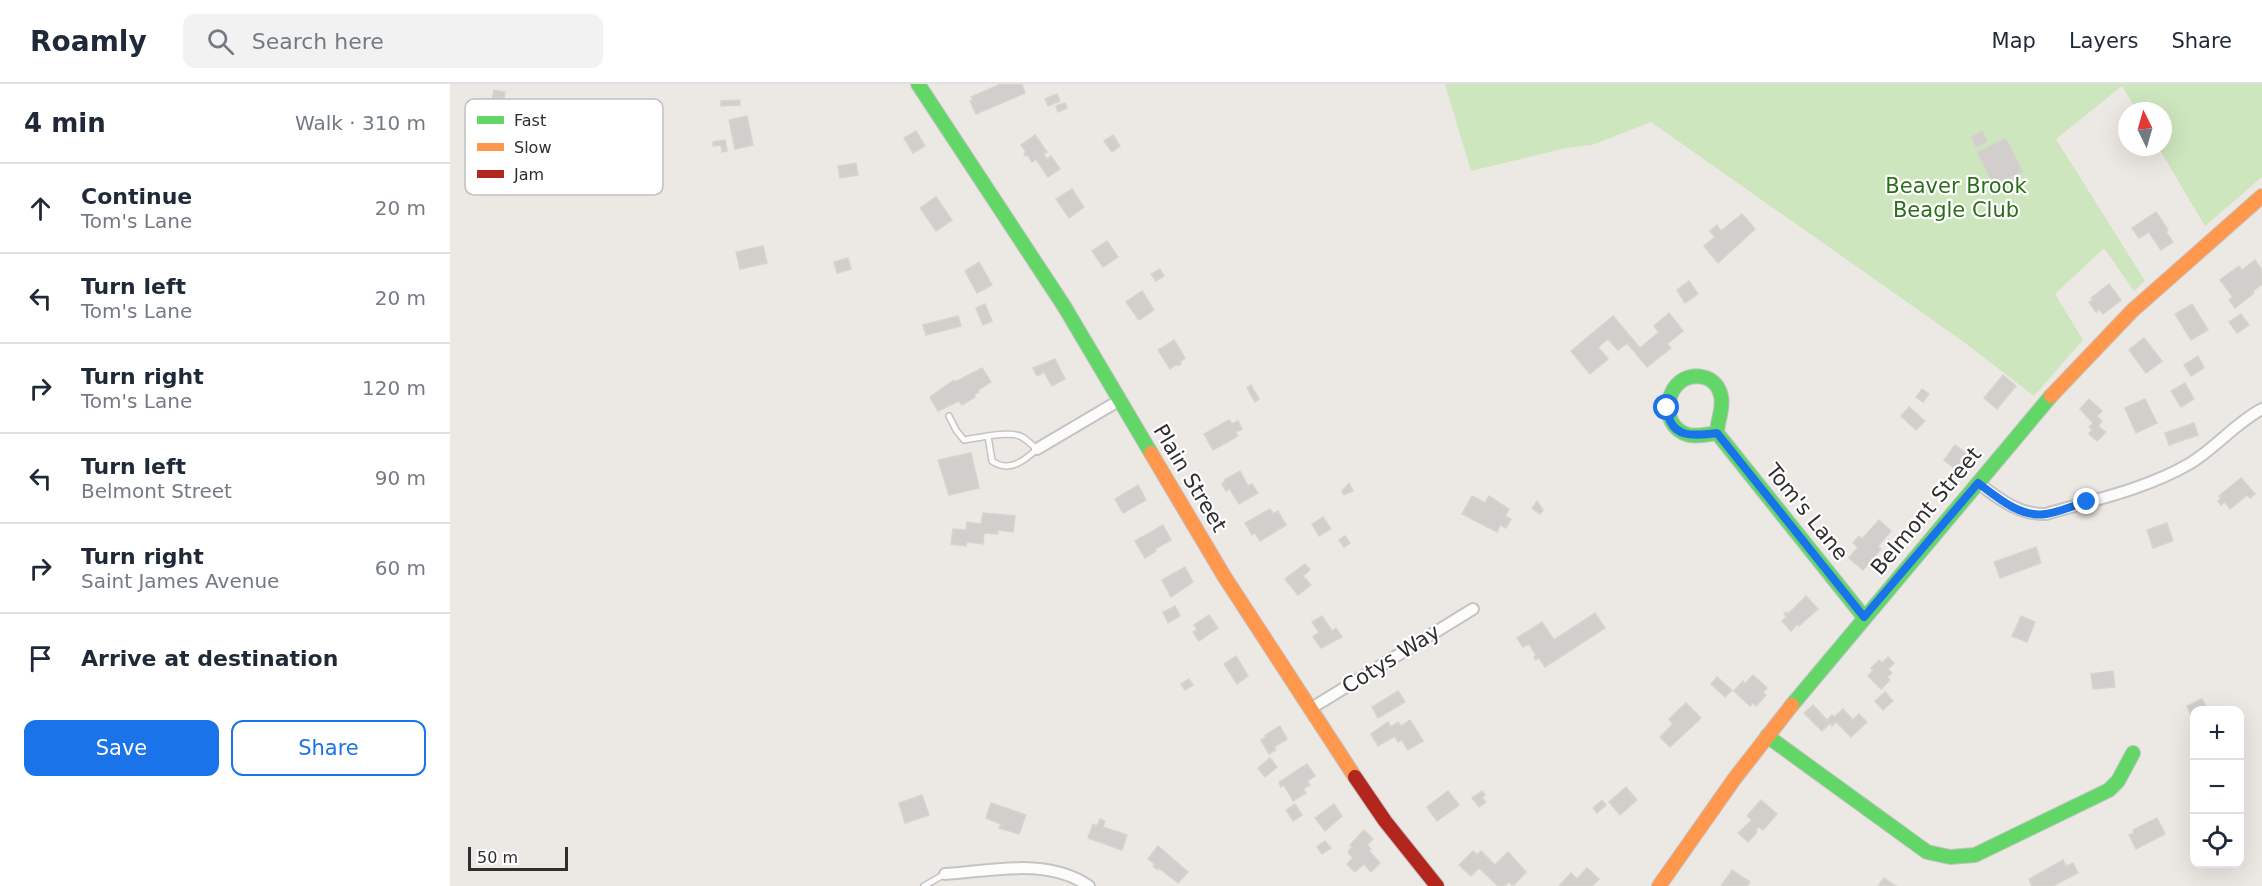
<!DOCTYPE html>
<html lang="en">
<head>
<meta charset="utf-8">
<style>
	:root { --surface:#fff; --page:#f2f2f3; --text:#1f2937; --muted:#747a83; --line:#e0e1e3; --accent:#1a73e8 }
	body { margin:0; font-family:"DejaVu Sans",sans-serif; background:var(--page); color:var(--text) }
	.controls { position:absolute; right:18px; bottom:18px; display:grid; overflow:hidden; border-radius:12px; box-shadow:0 6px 24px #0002 }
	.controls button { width:54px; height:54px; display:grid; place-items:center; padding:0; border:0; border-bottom:2px solid var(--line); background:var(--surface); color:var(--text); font:30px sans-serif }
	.compass { position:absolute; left:1668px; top:18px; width:54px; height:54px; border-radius:50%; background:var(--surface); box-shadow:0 6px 24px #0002; rotate:355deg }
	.scale { position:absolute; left:18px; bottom:15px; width:100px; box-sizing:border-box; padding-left:6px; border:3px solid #2e2e2e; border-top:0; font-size:16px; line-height:21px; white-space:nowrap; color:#2e2e2e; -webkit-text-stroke:4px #fff; paint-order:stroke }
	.stop { position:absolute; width:18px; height:18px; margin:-14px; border:4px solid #1a73e8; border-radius:50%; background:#fff }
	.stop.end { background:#1a73e8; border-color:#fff; box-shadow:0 2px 6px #0008 }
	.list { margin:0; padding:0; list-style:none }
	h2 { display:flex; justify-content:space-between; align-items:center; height:78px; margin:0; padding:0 24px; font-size:26px }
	h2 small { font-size:20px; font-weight:400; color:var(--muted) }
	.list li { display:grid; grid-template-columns:39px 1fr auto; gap:18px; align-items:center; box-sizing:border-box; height:90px; padding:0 24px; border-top:2px solid var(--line) }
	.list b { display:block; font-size:22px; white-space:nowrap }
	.list p { margin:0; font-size:20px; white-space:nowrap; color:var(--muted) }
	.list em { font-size:20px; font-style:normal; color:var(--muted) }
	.actions { display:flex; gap:12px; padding:18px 24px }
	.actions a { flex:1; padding:14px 0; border:2px solid var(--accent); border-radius:12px; text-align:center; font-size:21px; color:var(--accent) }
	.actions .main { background:var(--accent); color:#fff }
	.icon { flex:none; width:33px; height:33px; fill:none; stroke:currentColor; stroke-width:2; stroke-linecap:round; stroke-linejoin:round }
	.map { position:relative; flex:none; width:1812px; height:802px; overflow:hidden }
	header { display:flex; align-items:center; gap:36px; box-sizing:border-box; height:84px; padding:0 30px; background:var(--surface); border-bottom:2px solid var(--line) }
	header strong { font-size:28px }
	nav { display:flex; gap:33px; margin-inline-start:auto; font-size:21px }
	.search { width:420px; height:54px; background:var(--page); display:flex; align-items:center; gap:15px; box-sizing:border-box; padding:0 21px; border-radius:12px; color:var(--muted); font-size:22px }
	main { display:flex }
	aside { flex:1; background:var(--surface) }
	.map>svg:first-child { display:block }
	.green { fill:#cee6be }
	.building { fill:#d1cecb; stroke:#d7d4d0; stroke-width:1.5 }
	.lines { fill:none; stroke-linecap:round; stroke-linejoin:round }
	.lane-casing { stroke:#c5c4c5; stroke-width:8 }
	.street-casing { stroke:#c5c4c5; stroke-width:14 }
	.fast-casing { stroke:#c5c4c5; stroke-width:16 }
	.slow-casing { stroke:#c5c4c5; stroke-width:16 }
	.jam-casing { stroke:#c5c4c5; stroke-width:16 }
	.lane { stroke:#fcfcfb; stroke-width:5 }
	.street { stroke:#fcfcfb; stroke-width:10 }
	.fast { stroke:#63d668; stroke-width:14 }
	.slow { stroke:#ff974d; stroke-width:14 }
	.jam { stroke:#b3261e; stroke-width:14 }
	.route { stroke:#1a73e8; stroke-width:8 }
	.labels { text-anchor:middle; stroke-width:4.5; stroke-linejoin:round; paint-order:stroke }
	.park-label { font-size:21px; fill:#2c6e1b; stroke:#fff }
	.street-label { font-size:21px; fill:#2e2e2e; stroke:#fff }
	.key { fill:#fff; stroke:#c0c0c0; stroke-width:1.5 }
	.key-label { font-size:16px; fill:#2e2e2e }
</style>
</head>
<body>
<header>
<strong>Roamly</strong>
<div class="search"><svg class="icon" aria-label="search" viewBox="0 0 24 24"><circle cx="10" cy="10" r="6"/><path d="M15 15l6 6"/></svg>Search here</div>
<nav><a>Map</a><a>Layers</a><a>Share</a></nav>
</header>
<main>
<aside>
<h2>4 min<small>Walk · 310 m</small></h2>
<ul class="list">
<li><svg class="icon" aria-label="ahead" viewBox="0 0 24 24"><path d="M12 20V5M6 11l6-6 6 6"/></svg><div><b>Continue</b><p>Tom's Lane</p></div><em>20 m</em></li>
<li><svg class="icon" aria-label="left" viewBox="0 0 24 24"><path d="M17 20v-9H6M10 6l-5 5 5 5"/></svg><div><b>Turn left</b><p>Tom's Lane</p></div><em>20 m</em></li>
<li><svg class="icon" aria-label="right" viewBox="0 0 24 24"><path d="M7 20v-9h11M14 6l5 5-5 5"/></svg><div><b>Turn right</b><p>Tom's Lane</p></div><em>120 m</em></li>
<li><svg class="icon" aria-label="left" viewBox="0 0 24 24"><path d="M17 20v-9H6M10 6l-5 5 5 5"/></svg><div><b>Turn left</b><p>Belmont Street</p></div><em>90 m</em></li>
<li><svg class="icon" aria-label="right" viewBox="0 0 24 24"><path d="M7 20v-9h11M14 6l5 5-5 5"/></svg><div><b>Turn right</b><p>Saint James Avenue</p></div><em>60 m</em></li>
<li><svg class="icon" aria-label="arrive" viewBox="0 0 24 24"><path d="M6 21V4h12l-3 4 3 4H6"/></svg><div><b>Arrive at destination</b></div></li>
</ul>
<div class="actions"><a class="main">Save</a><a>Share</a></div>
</aside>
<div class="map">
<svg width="1812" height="802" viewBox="0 0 1812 802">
	<rect width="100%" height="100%" fill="#ece8e4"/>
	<path class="green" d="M995,0h817v93l-57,49 -47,-79h5v-36h-26l-15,-25 -66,53 89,142 -11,10 -30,-43 -49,46 28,46 -49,56 -73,-56 -310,-218 -59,23 -26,3 -95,23z"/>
	<g class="building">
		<path d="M551,0h21l3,9 -49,21 -6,-13 3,-1 -2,-3z"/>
		<path d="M44,6l11,2 -7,48 -16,-2 2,-15 -5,-1 4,-23 9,2z"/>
		<path d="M607,10l3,7 -12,5 -3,-7z"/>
		<path d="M290,16v5l-19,1v-5z"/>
		<path d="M615,19l2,5 -9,4 -2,-6z"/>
		<path d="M297,32l6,29 -18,4 -6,-29z"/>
		<path d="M466,47l9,15 -12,7 -9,-15z"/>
		<path d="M1532,47l5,11 -11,5 -5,-10z"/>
		<path d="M585,51l12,17 -4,2 4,5 4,-3 9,13 -12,8 -12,-18 -4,3 -5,-7 -2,1 -1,-2 2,-2 -5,-7z"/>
		<path d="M663,51l7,11 -8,6 -8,-11z"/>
		<path d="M1556,54l17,34 -29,14 -17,-34z"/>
		<path d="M275,56l2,11 -5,1 -1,-7 -8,1v-4z"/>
		<path d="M406,79l2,12 -18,3 -2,-12z"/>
		<path d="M622,105l12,18 -15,11 -13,-19z"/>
		<path d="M486,113l16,23 -16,11 -16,-23z"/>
		<path d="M1706,128l12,18 -2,2 7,10 -12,8 -12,-18 -10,6 -7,-10z"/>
		<path d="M1292,130l13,15 -37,34 -14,-17 11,-9 -5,-6 7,-6 4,6z"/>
		<path d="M657,157l11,16 -15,10 -11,-16z"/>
		<path d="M313,162l4,17 -27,6 -4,-17z"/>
		<path d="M398,174l3,11 -14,4 -3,-11z"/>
		<path d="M1805,176l7,10v14l-9,7 1,2 -19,15 -6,-8 4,-3 -13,-17 19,-14 3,4z"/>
		<path d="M529,178l13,23 -15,8 -12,-22z"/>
		<path d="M710,185l4,7 -8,5 -5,-7z"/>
		<path d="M1239,197l9,13 -13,9 -8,-13z"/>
		<path d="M1659,200l12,16 -18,14 -4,-5 -3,3 -7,-10 4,-2 -2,-2z"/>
		<path d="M692,207l12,19 -15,10 -13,-18z"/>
		<path d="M535,220l7,17 -9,4 -7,-17z"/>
		<path d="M1742,220l16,26 -17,10 -16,-26z"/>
		<path d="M1219,229l14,18 -16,13 4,4 -24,19 -20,-24 -9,7 -10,-11 -10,8 10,12 -18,15 -19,-23 42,-35 27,32 19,-16 -5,-6z"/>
		<path d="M1791,230l8,11 -12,8 -8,-11z"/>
		<path d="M508,232l3,10 -35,9 -3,-10z"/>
		<path d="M1694,254l18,23 -16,12 -17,-23z"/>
		<path d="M724,256l11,18 -5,4 1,2 -3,2 -1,-2 -7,5 -12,-19z"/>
		<path d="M1748,272l6,12 -13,8 -7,-11z"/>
		<path d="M605,275l10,20 -13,7 -8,-14 -7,4 -4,-8z"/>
		<path d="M532,284l9,14 -13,8 1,2 -5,3 1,2 -13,8 -3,-4 -21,10 -8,-14 24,-17 1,2z"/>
		<path d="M1553,291l13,11 -19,23 -13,-11z"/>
		<path d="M1735,299l9,16 -13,8 -10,-16z"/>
		<path d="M801,301l8,14 -4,3 -8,-14z"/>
		<path d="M1472,305l7,5 -6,8 -7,-5z"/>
		<path d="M1639,315l13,12 -5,5 5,5 -4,5 8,6 -9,9 -8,-7 3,-5 -3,-2 4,-4 -13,-14z"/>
		<path d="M1695,315l12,24 -21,10 -11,-25z"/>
		<path d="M1459,323l16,14 -9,9 -15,-14z"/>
		<path d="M779,336l3,4 6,-3 4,8 -7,3 3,4 -25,14 -9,-16z"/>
		<path d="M1744,339l4,12 -29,10 -4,-12z"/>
		<path d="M1505,361l17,13 -9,13 -8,-6 -2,2 -9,-7z"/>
		<path d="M521,369l8,35 -30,7 -11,-35z"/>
		<path d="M790,387l8,15 4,-2 6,9 -19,11 -9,-15 -4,2 -4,-7 3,-2 -1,-2z"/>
		<path d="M1791,394l14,16 -5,4 -3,-3 -17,14 -5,-7 -4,3 -3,-4 3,-3 -2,-2z"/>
		<path d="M899,399l4,8 -9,4 -2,-4z"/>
		<path d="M688,401l8,15 -23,13 -8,-14z"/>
		<path d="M1022,412l13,7 4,-7 20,13 -4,7 6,3 -5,9 -6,-3 -3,7 -35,-18z"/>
		<path d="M1087,417l6,9 -3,4 -8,-6z"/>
		<path d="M820,425l3,5 5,-3 8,14 -26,16 -5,-8 -3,2 -7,-12z"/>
		<path d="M533,429l32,3 -2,16 -15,-2v4l-14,-1 -1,11 -16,-2 -1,4 -15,-2 2,-15 13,1 1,-8 14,2z"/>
		<path d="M873,433l8,12 -12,7 -7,-12z"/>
		<path d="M1429,436l12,11 -13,15 3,3 -18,21 -14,-12 9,-11 -5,-4 6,-7 3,3z"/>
		<path d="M1717,439l6,18 -20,7 -6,-18z"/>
		<path d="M713,441l8,15 -16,9 1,2 -11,7 -10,-17z"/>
		<path d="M895,452l5,7 -6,4 -5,-7z"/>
		<path d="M1586,463l5,16 -41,15 -6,-16z"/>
		<path d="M855,480l5,6 -7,6 8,9 -13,10 -13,-16z"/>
		<path d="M735,483l8,15 -22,15 -9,-17z"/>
		<path d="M1356,512l12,13 -19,17 -2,-2 -6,7 -9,-10 5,-5 -3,-2 2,-2 2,2z"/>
		<path d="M725,522l5,10 -12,7 -5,-11z"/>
		<path d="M1145,529l10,15 -60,39 -6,-9 -4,2 -1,-3 2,-2 -7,-11 -6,3 -6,-9 25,-16 12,18z"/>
		<path d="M759,531l9,13 -19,13 -6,-9 4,-2 -3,-5z"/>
		<path d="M872,532l10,15 4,-3 6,9 -21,11 -8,-11 6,-5 -7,-10z"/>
		<path d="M1571,532l14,6 -8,20 -15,-6z"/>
		<path d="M786,572l12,20 -11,8 -13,-20z"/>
		<path d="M1438,573l6,6 -6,6 4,4 -5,4 3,3 -9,9 -13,-13 5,-6 -2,-2 8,-8 3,3z"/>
		<path d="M1663,587l2,16 -22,2 -2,-15z"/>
		<path d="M1303,591l14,13 -4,4 3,3 -10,11 -3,-3 -3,3 -16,-15 9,-10 2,3z"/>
		<path d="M1267,593l15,13 -7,7 -14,-13z"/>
		<path d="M739,595l4,6 -8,5 -4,-6z"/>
		<path d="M948,607l7,11 -27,16 -6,-11z"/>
		<path d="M1435,608l8,9 -10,9 -8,-9z"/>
		<path d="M1752,615l6,11h-14v12l-7,-16z"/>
		<path d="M1236,619l15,15 -31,29 -10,-10 13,-13 -4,-5z"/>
		<path d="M1363,621l14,15 5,-5 2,2 9,-8 10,11 6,-6 8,8 -16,15 -15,-15 -4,4 -2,-3 -8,8 -18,-18z"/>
		<path d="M960,636l13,21 -15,9 -6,-10 -4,2 -3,-6 -17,10 -7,-12 17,-12 3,5 7,-5 3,4z"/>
		<path d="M830,642l7,13 -13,8 2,3 -7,4 -8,-14 5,-3 -1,-2z"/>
		<path d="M820,674l7,9 -12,10 -7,-9z"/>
		<path d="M857,680l8,12 -8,5 3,4 -7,4 3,4 -13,8 -9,-16 -3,2 -2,-5z"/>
		<path d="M1176,703l11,13 -17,15 -11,-13z"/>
		<path d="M998,707l11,14 -22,16 -10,-14z"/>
		<path d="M1032,707l3,4 -3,3 4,4 -7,5 -7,-9z"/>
		<path d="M472,711l7,20 -24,8 -6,-20z"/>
		<path d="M1152,716l4,5 -9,8 -4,-5z"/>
		<path d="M1311,716l16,14 -14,16 -4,-3 -4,4 2,1 -9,10 -10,-9 14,-13 -5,-4z"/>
		<path d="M541,719l35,12 -7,19 -20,-6 2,-4 -15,-6z"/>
		<path d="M845,720l7,11 -9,6 -7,-11z"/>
		<path d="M884,720l8,12 -17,15 -10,-13z"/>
		<path d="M1707,734l8,16 -29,15 -7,-14 5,-2 -1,-3z"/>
		<path d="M650,735l5,2 -2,6 24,8 -5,15 -34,-12 5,-14 4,2z"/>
		<path d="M914,746l9,9 -6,6 4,4 -2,2 11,12 -9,9 -7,-8 -9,8 -8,-8 6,-6 -5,-6 4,-5 -2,-2z"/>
		<path d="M875,757l6,7 -9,6 -5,-7z"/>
		<path d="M708,762l30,26 -10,11 -19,-15 -1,2 -5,-4 2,-2 -7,-5z"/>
		<path d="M1023,767l4,4 4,-4 14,14 13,-13 18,20 -13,14 -4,-4 -4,4h-7l-19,-18 -8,8 -12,-11z"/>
		<path d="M1613,776l3,6 7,-3 5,10 -25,13h-21l-3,-7z"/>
		<path d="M1137,784l12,11 -7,7h-33l12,-13 6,6z"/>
		<path d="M1282,786l18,12 -3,4h-26z"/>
		<path d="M1434,794l12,8h-18z"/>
	</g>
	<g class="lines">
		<defs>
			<g id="lane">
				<path d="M499,332l7,14 8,10c14,-2 46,-10 58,-3 5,3 10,8 15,12 -13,12 -28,24 -45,12l-4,-25"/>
				<path d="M474,802l21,-12"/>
			</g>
			<g id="street">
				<path d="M587,365l83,-49"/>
				<path d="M1528,399c21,16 41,32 68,31 48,-14 100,-25 143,-50 26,-15 46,-41 73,-55"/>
				<path d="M860,625l163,-100"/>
				<path d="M495,790c47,-3 102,-17 144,12"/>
			</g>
			<g id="fast">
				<path d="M468,0l146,222 87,147"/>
				<path d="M1267,349c0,-12 7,-24 4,-37 -2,-9 -8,-17 -18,-19 -36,-8 -49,49 -14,58 9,2 19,-1 28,-2l147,184"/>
				<path d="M1342,621l259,-309"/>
				<path d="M1317,652l160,116 23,5 25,-2 134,-65 9,-9 15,-28"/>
			</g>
			<g id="slow">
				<path d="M1601,312l81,-85 130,-115"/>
				<path d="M701,369l73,123 131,201"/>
				<path d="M1209,802l76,-108 57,-73"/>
			</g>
			<path id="jam" d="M905,693l30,44 52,65"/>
		</defs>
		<use href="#lane" class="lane-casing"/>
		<use href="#street" class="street-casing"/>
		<use href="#fast" class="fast-casing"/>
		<use href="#slow" class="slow-casing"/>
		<use href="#jam" class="jam-casing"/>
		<use href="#lane" class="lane"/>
		<use href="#street" class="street"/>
		<use href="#fast" class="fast"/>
		<use href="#slow" class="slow"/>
		<use href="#jam" class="jam"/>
	</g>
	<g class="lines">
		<path class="route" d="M1217,324c3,31 26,28 50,25l147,184 114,-134c19,14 42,35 68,31 14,-2 28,-9 41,-12"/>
	</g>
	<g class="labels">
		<g class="park-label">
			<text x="1506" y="109">Beaver Brook<tspan x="1506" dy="24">Beagle Club</tspan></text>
		</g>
		<g class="street-label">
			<text transform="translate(740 394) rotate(59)" y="7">Plain Street</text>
			<text transform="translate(1476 427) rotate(-50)" y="7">Belmont Street</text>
			<text transform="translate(1357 428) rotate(51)" y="7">Tom's Lane</text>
			<text transform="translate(941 575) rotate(-32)" y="7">Cotys Way</text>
		</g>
	</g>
	<rect x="15" y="15" width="198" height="96" rx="9" class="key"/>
	<rect x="27" y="32" width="27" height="8" fill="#63d668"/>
	<rect x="27" y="59" width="27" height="8" fill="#ff974d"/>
	<rect x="27" y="86" width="27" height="8" fill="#b3261e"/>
	<g class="key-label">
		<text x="64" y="42">Fast</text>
		<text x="64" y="69">Slow</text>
		<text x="64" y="96">Jam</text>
	</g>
</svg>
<div class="controls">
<button>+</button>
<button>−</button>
<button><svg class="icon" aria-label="locate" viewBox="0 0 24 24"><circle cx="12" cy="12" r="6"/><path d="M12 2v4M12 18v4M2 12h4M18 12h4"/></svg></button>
</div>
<svg class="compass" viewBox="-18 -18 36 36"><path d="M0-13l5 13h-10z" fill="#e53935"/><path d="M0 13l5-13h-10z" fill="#747a83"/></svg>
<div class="scale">50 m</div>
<div class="stop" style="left:1217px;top:324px"></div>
<div class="stop end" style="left:1637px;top:418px"></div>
</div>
</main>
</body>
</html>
